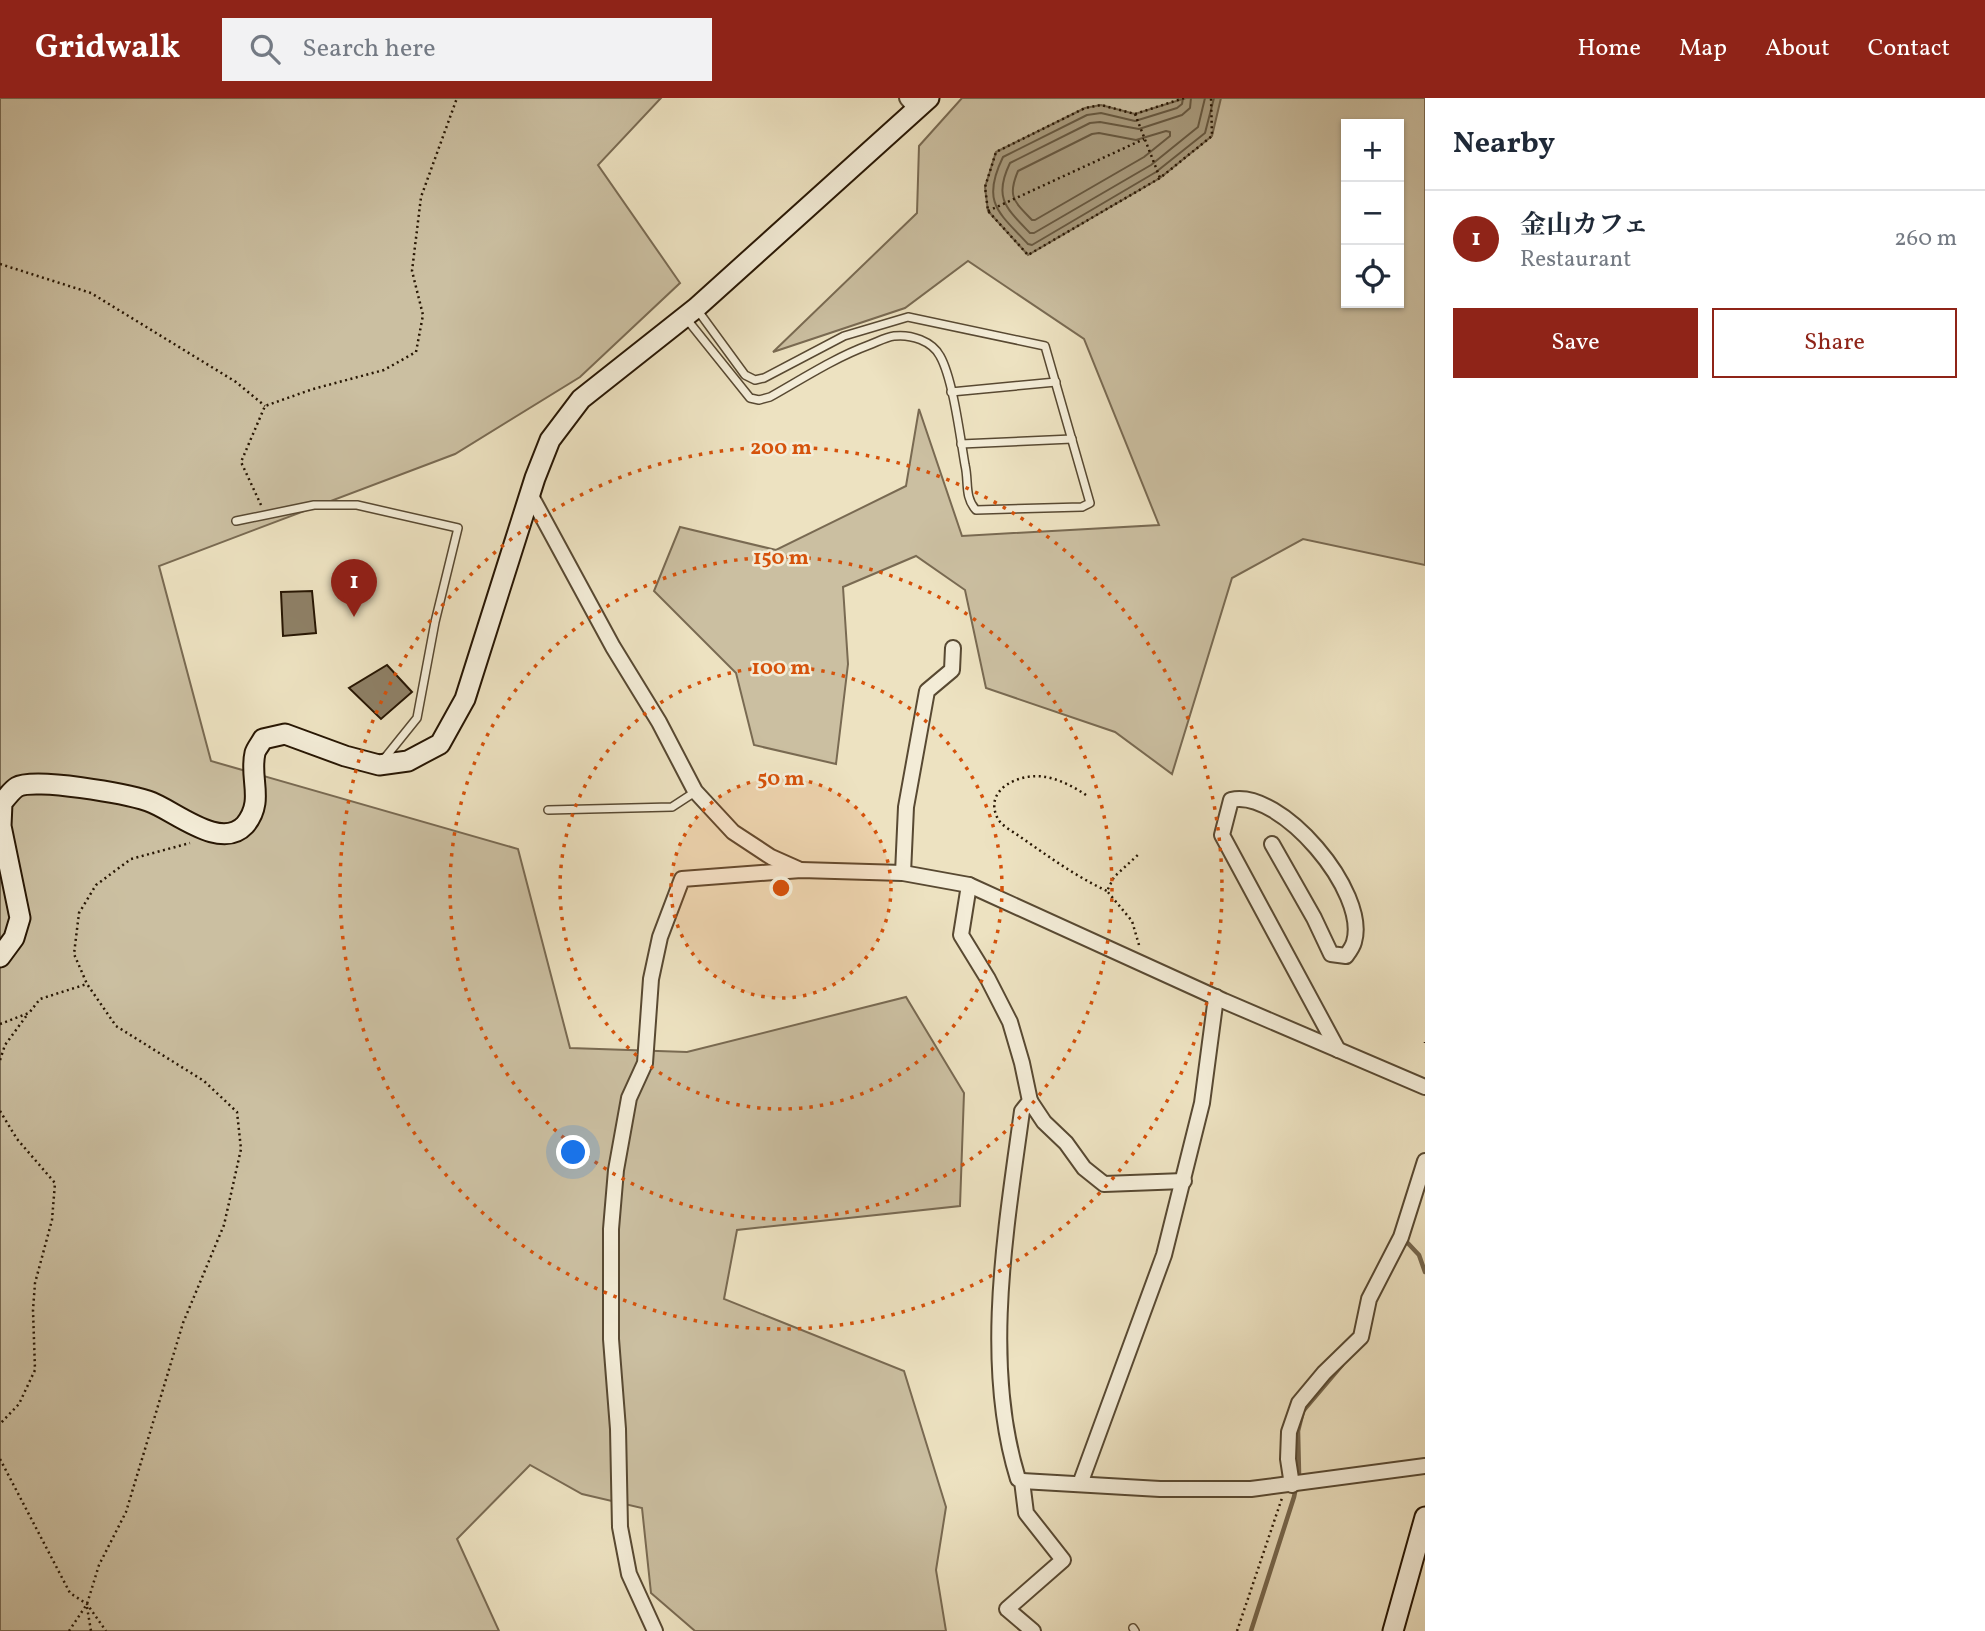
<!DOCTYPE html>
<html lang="en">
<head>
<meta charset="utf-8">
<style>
	:root { --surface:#fff; --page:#f2f2f3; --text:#1f2937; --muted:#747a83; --line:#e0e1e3; --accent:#8f2418 }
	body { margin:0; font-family:Vollkorn,"Noto Serif JP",serif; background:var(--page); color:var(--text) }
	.controls { position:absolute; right:21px; top:21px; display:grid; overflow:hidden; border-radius:0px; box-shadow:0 2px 5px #0004 }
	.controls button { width:63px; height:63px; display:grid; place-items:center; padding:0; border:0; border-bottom:2px solid var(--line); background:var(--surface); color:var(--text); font:35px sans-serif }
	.you { position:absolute; left:574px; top:1055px; width:24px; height:24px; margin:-18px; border:5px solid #fff; border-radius:50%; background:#1a73e8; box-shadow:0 0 0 10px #1a73e833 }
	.badge { display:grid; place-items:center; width:46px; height:46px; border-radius:50%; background:var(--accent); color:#fff; font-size:23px; font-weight:700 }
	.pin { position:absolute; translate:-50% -58px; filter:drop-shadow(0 2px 4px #0008) }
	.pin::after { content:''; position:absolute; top:37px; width:24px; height:21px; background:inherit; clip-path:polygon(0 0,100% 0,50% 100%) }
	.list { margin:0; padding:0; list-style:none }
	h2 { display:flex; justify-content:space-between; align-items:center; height:91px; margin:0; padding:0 28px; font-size:30px }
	h2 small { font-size:23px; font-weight:400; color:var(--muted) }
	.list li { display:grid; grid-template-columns:46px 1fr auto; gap:21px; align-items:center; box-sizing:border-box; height:98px; padding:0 28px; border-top:2px solid var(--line) }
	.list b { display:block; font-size:26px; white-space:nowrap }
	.list p { margin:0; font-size:23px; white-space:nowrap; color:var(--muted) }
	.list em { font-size:23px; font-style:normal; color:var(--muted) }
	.actions { display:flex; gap:14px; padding:21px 28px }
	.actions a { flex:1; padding:16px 0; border:2px solid var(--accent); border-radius:0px; text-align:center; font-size:24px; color:var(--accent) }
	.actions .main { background:var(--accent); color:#fff }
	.icon { flex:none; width:38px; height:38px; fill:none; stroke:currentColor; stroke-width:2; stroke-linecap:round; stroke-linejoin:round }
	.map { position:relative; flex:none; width:1425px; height:1533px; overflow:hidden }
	header { display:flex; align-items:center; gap:42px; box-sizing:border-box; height:98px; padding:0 35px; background:var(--accent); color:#fff }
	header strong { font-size:33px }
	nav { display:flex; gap:38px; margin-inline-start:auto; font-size:24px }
	.search { width:490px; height:63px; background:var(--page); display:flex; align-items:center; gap:18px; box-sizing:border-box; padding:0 24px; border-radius:0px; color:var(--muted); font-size:26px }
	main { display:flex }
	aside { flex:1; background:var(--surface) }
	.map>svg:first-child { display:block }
	.green { fill:#cbbfa1; stroke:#796a52; stroke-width:2; fill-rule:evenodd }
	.water { fill:#aa9d80; stroke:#76674e; stroke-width:2 }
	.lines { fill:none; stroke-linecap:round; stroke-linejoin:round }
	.shore { stroke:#685a42; stroke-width:2 }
	.stream { stroke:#76674e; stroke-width:4.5 }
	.building { fill:#8e8066; stroke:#271603; stroke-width:2 }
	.lane-casing { stroke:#584932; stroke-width:10 }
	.street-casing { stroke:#584932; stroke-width:18 }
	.secondary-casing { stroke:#271603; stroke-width:23 }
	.path { stroke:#271603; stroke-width:2.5; stroke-dasharray:2 3.5; stroke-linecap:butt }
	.lane { stroke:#f3ecd7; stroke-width:7 }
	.street { stroke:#f3ecd7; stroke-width:14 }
	.secondary { stroke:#f3ecd7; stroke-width:19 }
	.ring { fill:none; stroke:#d5520b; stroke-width:3.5; stroke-dasharray:3.5 7 }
	.centre { fill:#d5520b; stroke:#f3ecd7; stroke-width:3.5 }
	.ring-label { font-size:21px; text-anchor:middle; font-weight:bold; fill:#d5520b; stroke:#f3ecd7; stroke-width:5; stroke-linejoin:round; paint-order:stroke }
</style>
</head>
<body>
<header>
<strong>Gridwalk</strong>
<div class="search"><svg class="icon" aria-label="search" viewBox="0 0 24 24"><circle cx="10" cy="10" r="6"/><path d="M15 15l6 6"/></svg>Search here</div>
<nav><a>Home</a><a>Map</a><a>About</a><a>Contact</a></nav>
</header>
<main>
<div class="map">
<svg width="1425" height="1533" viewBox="0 0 1425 1533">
	<rect width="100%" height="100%" fill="#ede2c1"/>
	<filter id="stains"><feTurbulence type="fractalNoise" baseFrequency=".00286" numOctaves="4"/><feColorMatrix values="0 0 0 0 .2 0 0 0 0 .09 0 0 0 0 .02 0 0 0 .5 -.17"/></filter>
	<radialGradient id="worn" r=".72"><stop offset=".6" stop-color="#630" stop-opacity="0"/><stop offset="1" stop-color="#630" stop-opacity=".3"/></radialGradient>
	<g class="green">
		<path d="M0,0h661l-63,67 82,118 -100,94 -125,77 -296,112 52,195 307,88 52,199 117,4 219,-55 58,96 -4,113 -223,24 -13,69 180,72 42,136 -10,63 10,61h-251l-44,-38 -9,-85 -60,-14 -52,-29 -73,74 42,92h-499z"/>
		<path d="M962,0h463v467l-122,-26 -71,39 -60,196 -57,-42 -129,-44 -21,-98 -49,-34 -73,31 5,77 -12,100 -82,-19 -18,-72 -82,-82 26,-64 96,23 130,-64 13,-77 43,127 197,-11 -75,-186 -116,-78 -63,47 -132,44 144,-139 2,-67zM1346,26h53v179h-53z"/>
	</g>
	<path class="water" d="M1186,0h35l-9,38 -52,42 -132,77 -40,-44 -3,-24 11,-35 89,-44 16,-3 34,9z"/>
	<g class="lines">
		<g class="shore">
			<path d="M1183,0l-1,6 -5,4 -42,13 -34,-8 -14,2 -84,42c-22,45 -5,55 25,87l4,1 124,-73 49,-39 9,-35"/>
			<path d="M1191,0l-1,10 -8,7 -43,14 -39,-7 -10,1 -80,40c-17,35 -4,45 20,70h4l117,-68 47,-38 7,-29"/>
			<path d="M1166,33l4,1v4l-26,21 -109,63h-3c-18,-19 -25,-23 -14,-49l74,-37 7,-1 37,7z"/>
		</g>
		<g class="stream">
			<path d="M1403,1140l16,17 6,17"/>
			<path d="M1251,1533l43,-134 5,-24 -1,-42 5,-20 39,-46"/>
		</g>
	</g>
	<g class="building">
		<path d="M312,493l4,42 -33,3 -2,-44z"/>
		<path d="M387,567l25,27 -31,27 -32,-31z"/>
	</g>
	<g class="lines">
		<defs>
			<g id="lane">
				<path d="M685,219l65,81 9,2 11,-3c32,-18 64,-39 99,-52 8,-3 17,-8 25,-9 17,-2 38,5 46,20 13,23 20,80 25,109 4,16 -1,32 11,45l106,-3 8,-4 -45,-157 -137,-29 -64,19 -80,42 -9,2 -10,-5 -49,-67"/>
				<path d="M951,294l105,-10"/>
				<path d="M961,346l111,-5"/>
				<path d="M236,423l78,-16h43l101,23 -23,94 -18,96 -33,41"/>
				<path d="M548,712l124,-3 23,-15"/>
				<path d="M1133,1530l2,3"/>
			</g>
			<g id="street">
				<path d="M907,0l9,11"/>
				<path d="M530,396l83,153 46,75 36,69 38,41 38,25 27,12"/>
				<path d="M1272,746l42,74 17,36 15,2c3,-4 7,-10 8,-14 15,-50 -74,-154 -123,-142l-9,35 116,215"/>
				<path d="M903,775l3,-66 21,-116 25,-21 1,-22"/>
				<path d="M969,787l-8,50 27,44 22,43 12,41 8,38 -8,10c-16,118 -40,252 -4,368l4,2 4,32 37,47 -56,49 26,22"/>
				<path d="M1030,1003l14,21 22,21 18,25 20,16 80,-3"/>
				<path d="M1022,1383l138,8h91l174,-23"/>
				<path d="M1080,1386l84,-229 38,-152 14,-106"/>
				<path d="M1292,1387l-4,-26 1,-27 10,-29 25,-30 37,-36 8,-38 32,-62 24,-76"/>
				<path d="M655,1533l-26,-57 -9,-47 -2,-98 -7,-90v-110l5,-59 13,-72 16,-35 6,-84 9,-42 22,-58 119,-9 102,3 66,12 255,116 201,86"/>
			</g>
			<g id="secondary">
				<path d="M0,859l14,-19 6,-20 -19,-92 1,-23c4,-5 10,-13 15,-16 17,-10 110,7 131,14 25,8 72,51 97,24 20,-24 4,-46 10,-72 1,-4 6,-10 8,-14l22,-5 60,22 34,9 29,-4 32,-17 25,-45 70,-221 15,-38 31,-41 115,-91 233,-210"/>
				<path d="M1393,1533l32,-114"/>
			</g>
		</defs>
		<use href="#lane" class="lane-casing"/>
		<use href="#street" class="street-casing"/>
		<use href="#secondary" class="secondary-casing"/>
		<g class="path">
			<path d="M1184,0l-49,16 -34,-9 -16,3 -89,44 -11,35 3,24 40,44 132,-77 52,-42 -1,-38"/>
			<path d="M1135,16l25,64"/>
			<path d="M988,113l156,-72"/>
			<path d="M0,166l91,29 145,89 29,24"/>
			<path d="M261,407l-20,-43 24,-56 48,-17 71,-19 32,-18 7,-37 -11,-44 9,-74 36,-99"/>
			<path d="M1086,697c-12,-8 -25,-15 -40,-18 -25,-5 -64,12 -48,42 4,7 14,12 21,17 29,20 56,40 88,55"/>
			<path d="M1139,847l-7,-24 -25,-30 7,-14 26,-24"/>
			<path d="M0,926l29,-11 11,-14 47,-15"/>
			<path d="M1425,945v-1"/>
			<path d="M0,962l5,-15 22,-30"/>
			<path d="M0,1013l17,28 38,44 -3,37 -17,63 -2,27 2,60 -16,34 -19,20"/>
			<path d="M0,1361l70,134 17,11 19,27"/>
			<path d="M87,1509l4,24"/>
			<path d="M69,1533l18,-27 12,-39 27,-53 57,-189 41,-98 17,-76 -4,-37 -33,-31 -88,-55 -29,-42 -13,-30 5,-41 17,-28 35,-26 59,-16"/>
			<path d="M1237,1533l45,-133"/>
		</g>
		<use href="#lane" class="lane"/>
		<use href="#street" class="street"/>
		<use href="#secondary" class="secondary"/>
	</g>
	<circle cx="781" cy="790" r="110" fill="#d5520b" fill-opacity=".12"/>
	<g class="ring">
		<circle cx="781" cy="790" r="110"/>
		<circle cx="781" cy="790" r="221"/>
		<circle cx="781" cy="790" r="331"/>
		<circle cx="781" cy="790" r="441"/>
	</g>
	<circle cx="781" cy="790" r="10" class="centre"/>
	<g class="ring-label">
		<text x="781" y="356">200 m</text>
		<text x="781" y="466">150 m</text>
		<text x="781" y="576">100 m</text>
		<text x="781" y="687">50 m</text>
	</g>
	<rect width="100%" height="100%" filter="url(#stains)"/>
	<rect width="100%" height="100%" fill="url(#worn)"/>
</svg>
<div class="controls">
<button>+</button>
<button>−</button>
<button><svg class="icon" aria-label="locate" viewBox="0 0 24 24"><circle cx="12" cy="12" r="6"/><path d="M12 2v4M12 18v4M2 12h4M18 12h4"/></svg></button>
</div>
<div class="you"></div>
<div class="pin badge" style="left:354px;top:519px">1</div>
</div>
<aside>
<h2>Nearby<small></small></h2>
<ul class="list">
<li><span class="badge">1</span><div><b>金山カフェ</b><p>Restaurant</p></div><em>260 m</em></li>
</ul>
<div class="actions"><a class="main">Save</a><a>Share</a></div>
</aside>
</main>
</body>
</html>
